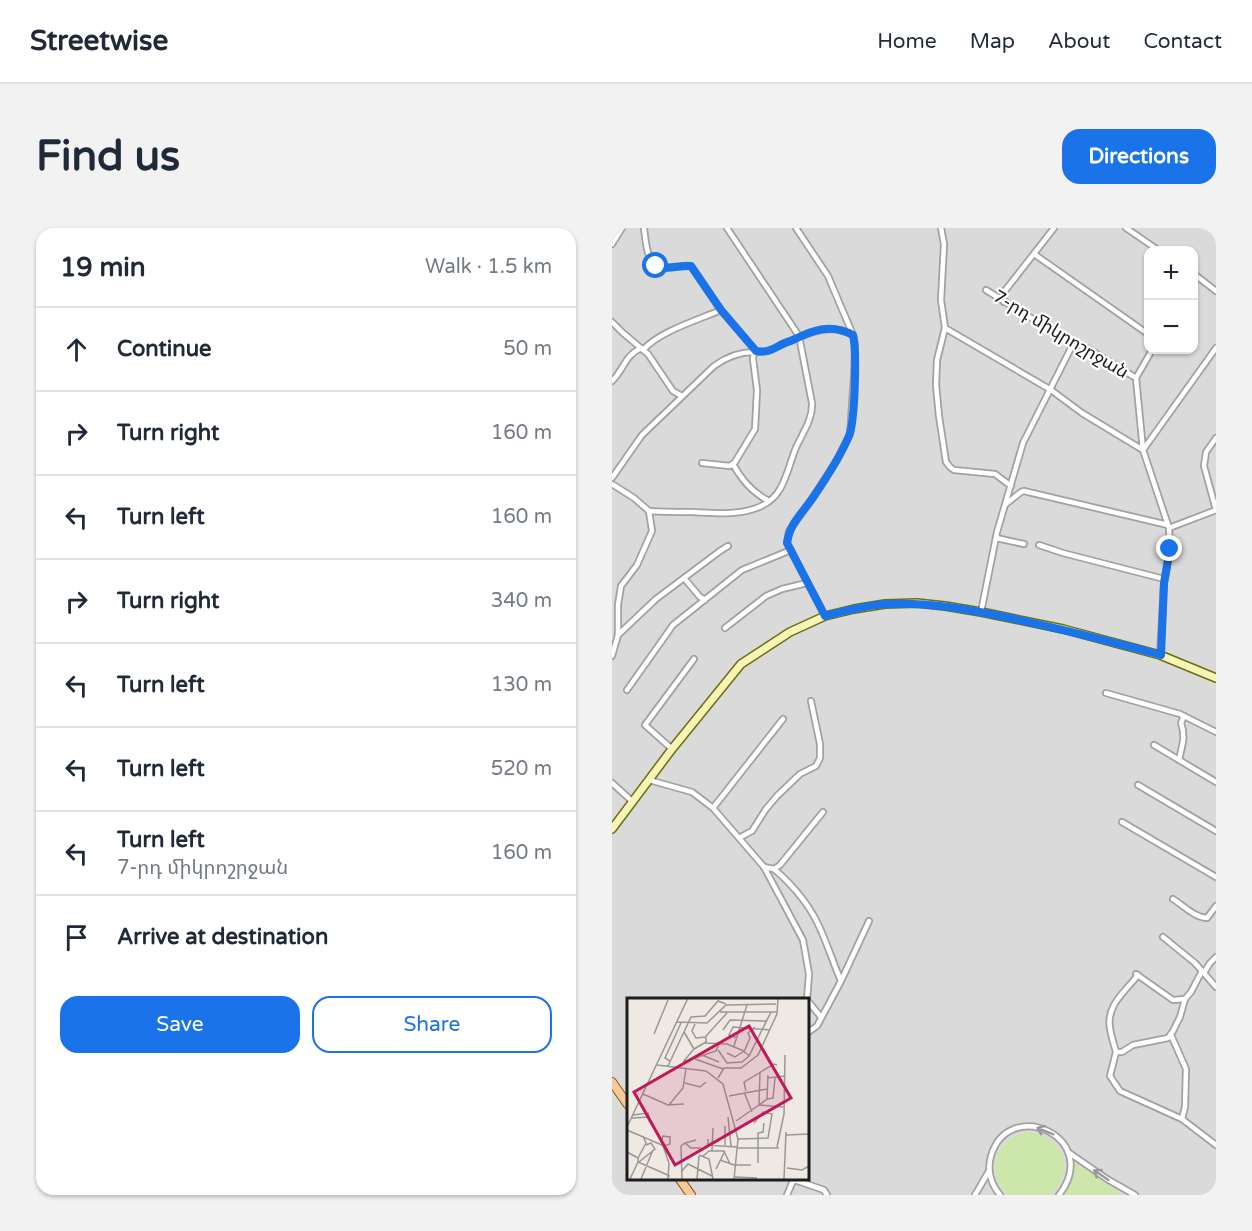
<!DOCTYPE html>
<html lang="en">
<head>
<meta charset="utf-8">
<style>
	:root { --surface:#fff; --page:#f2f2f3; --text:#1f2937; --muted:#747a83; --line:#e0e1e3; --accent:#1a73e8 }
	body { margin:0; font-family:"Varela Round","Noto Sans Armenian",sans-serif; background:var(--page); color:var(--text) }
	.controls { position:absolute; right:18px; top:18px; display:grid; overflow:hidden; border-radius:12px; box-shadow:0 2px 4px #0004 }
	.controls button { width:54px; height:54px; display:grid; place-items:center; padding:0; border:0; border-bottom:2px solid var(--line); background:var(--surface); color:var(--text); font:30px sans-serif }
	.stop { position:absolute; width:18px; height:18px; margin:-14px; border:4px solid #1a73e8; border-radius:50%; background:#fff }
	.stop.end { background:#1a73e8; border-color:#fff; box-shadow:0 2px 6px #0008 }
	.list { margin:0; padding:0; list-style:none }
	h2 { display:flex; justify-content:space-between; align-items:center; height:78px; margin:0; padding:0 24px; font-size:26px }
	h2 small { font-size:20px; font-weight:400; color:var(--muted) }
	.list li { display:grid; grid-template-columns:39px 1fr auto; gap:18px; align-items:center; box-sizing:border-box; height:84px; padding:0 24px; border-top:2px solid var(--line) }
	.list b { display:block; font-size:22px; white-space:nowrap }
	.list p { margin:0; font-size:20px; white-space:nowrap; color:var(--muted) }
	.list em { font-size:20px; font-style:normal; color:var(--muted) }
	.actions { display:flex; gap:12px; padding:18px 24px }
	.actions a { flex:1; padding:14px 0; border:2px solid var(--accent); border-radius:18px; text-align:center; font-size:21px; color:var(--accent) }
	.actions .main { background:var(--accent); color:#fff }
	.icon { flex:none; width:33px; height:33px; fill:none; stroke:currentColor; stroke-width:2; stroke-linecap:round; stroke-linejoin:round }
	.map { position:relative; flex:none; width:604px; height:967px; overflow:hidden; border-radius:18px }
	header { display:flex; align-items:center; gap:36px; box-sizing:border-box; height:84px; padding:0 30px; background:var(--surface); border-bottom:2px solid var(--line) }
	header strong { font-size:28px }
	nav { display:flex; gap:33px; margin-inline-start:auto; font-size:21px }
	.intro { display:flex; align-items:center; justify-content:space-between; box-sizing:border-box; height:144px; padding:0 36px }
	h1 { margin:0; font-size:42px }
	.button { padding:15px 27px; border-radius:18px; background:var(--accent); color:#fff; font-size:21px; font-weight:700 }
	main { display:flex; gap:36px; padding:0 36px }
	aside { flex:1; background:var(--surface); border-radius:18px; box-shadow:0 2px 4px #0004 }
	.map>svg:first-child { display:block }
	.residential { fill:#dbdada; fill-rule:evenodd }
	.grass { fill:#cde6aa }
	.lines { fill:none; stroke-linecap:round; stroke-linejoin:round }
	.street-casing { stroke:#a1a1a1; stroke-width:8 }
	.secondary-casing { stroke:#6d6f09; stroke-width:10 }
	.primary-casing { stroke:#905505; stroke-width:10 }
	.street { stroke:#fff; stroke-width:4.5 }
	.secondary { stroke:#f7f4b8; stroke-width:7 }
	.primary { stroke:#f8c89d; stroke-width:8 }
	.oneway { stroke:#999 }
	.route { stroke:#1a73e8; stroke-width:8 }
	.labels { text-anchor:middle; stroke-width:4.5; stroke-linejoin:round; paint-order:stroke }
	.street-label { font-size:18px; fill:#1d1d1d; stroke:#fff }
	.inset-road { fill:none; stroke:#9a9794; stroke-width:1.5 }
	.view { fill:#c2185b; fill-opacity:0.15; stroke:#c2185b; stroke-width:3 }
	.inset-edge { fill:none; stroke:#1d1d1d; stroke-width:3 }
</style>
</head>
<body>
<header>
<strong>Streetwise</strong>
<nav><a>Home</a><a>Map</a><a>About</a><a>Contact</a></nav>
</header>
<div class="intro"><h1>Find us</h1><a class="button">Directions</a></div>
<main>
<aside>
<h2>19 min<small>Walk · 1.5 km</small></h2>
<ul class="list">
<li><svg class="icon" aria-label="ahead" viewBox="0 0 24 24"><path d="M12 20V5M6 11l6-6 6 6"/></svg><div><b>Continue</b></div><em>50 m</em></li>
<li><svg class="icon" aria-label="right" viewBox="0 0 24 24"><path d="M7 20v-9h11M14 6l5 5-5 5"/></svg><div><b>Turn right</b></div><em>160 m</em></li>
<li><svg class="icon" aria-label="left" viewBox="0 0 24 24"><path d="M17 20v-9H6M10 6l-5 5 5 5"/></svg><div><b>Turn left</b></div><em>160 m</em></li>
<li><svg class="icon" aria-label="right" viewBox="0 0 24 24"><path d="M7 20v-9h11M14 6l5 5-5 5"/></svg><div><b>Turn right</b></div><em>340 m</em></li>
<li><svg class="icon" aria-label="left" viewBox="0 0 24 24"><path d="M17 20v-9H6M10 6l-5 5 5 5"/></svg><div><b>Turn left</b></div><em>130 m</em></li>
<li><svg class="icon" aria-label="left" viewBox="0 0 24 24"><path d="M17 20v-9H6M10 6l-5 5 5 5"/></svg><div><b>Turn left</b></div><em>520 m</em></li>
<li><svg class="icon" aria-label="left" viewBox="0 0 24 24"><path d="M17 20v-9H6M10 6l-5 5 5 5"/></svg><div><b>Turn left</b><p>7-րդ միկրոշրջան</p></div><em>160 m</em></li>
<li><svg class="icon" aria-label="arrive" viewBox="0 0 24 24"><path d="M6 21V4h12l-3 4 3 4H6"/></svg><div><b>Arrive at destination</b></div></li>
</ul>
<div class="actions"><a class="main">Save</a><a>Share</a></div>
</aside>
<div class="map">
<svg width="604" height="967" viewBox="0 0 604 967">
	<rect width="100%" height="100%" fill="#eee9e3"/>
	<path class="residential" d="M0,0h604v967h-604zM536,22h46v100h-46zM16,772h179v178h-179z"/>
	<g class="grass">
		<path d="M415,904c35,1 51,40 23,63h-41c-26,-21 -14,-57 18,-63z"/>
		<path d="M460,933l52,34h-61c8,-10 13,-21 9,-34z"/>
	</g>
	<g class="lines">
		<defs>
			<g id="street">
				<path d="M32,0c2,14 2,41 22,40 8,0 16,-3 25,-2l30,44 35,41c12,3 17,-3 27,-7 23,-10 45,-22 70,-9"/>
				<path d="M184,0l32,48 25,59 2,9 -1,32 -4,58 -13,26 -23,36 -25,35 -2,12 38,73"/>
				<path d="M329,0l3,16 -3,56 4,28 -8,32 -1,25 3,31 7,46 4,5 4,3 41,4 16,12"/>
				<path d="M514,0l32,22"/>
				<path d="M0,16l10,-16"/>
				<path d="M422,26l114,80"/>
				<path d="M582,46l22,17"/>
				<path d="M392,74l-1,-6 1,-4 50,-64"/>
				<path d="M0,94l11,11 25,21 25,37 9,5"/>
				<path d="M333,100l106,62 31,23 61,37 -7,-72 -49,-30 -14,-4 -87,-54"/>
				<path d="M31,122c17,-19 55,-30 78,-40"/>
				<path d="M524,150l16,-28"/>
				<path d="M0,153c12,-11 12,-25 29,-33"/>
				<path d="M604,210l-10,14 -2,14 12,44"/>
				<path d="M90,235l28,3 5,-4 20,-33 2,-39 -4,-31 1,-7 2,-1"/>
				<path d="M121,236c8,15 20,29 36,37"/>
				<path d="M0,250l30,-43 72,-69c11,-8 26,-14 40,-14"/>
				<path d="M0,256l22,14 15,13 3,20 -15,34 -16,21 -3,19v30l-6,21"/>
				<path d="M394,276l15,-12 3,-1 144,34"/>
				<path d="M37,283c14,1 28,1 42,1 27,2 73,6 89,-23 7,-12 10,-26 15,-39 6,-15 18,-30 17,-47l-13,-67 -72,-108"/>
				<path d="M557,300l47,-18"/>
				<path d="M384,310l28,6"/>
				<path d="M427,317l24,8 101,26"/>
				<path d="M72,350l16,19 5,3"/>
				<path d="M369,384l16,-80 26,-89 50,-99"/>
				<path d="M113,400l41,-32 16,-7 25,-6"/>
				<path d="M6,407l38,-36 64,-48 8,-5"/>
				<path d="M548,427l4,-72 6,-34 -1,-21 -26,-78 73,-102"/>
				<path d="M15,462l46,-65 69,-55 49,-20"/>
				<path d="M494,465l74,21 36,18"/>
				<path d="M542,517l62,37"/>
				<path d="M60,521l-27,-24 49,-66"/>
				<path d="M567,532c3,-15 7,-23 2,-37l3,-7"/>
				<path d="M37,552l43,12 21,16 51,59 39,73 6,34 -2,26"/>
				<path d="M0,555l21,19"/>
				<path d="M526,557l78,46"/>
				<path d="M101,580l70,-89"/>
				<path d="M510,594l94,55"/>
				<path d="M127,610l13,-7 14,-22 11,-13 23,-22 16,-8 4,-8v-14l-9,-43"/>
				<path d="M152,639l10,2 6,-4 43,-53"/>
				<path d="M162,641c20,17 38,39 48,64 7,16 12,32 19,48"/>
				<path d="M561,671c11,7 21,18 34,19l9,-12"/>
				<path d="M551,709l32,26 21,24"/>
				<path d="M592,745l6,-10 6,-6"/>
				<path d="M524,746l37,26 12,-1"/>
				<path d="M526,747c-13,17 -32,30 -28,53 1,8 4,16 6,24h6l11,-7 35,-7 5,-7 7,-14 5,-18 6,-7 11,-21"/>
				<path d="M195,772l14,17"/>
				<path d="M195,805l10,-7 24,-45 28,-60"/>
				<path d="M559,807l15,34 -1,38 -3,12"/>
				<path d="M504,824l-6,24 10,15 62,28 34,26"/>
				<path d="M456,924l39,27 28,16"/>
				<path d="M175,967l5,-12 3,-3 29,10 3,5"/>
				<path d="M363,967l14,-24"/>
				<path d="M388,967c-9,-11 -13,-25 -9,-39 18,-61 112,-18 68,39"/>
			</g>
			<path id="secondary" d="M0,601l60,-80 69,-85 49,-32 35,-16 29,-7 31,-5 32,-1 28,3 36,6 82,17 97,26 56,23"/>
			<g id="primary">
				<path d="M0,854l16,23"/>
				<path d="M67,950l12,17"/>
			</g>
		</defs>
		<use href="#street" class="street-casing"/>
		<use href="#secondary" class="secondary-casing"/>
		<use href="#primary" class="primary-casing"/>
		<use href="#street" class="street"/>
		<use href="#secondary" class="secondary"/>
		<use href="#primary" class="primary"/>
	</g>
	<defs><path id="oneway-shaft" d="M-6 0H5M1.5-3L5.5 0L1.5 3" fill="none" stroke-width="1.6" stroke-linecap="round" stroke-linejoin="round" transform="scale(1.5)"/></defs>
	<g class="oneway">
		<use href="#oneway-shaft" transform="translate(433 903) rotate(-158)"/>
		<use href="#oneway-shaft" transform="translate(489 947) rotate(-146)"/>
	</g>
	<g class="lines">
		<path class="route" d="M44,38c12,4 23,-1 35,0l30,44 35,41c10,2 15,-1 23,-5 4,-3 9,-4 14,-6 20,-10 38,-17 60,-5 4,17 2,86 -4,101 -9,21 -22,41 -35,60 -11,17 -24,26 -27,47l38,73c20,-5 41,-11 63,-12 40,-2 78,5 117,13 53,11 104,24 156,38l3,-72 6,-34"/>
	</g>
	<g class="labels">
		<g class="street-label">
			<text transform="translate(449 106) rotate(31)" y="6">7-րդ միկրոշրջան</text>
		</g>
	</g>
	<g transform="translate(15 770)">
		<rect width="182" height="182" fill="#eee9e3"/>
		<path class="inset-road" d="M93,14h57M50,24l30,1 19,-18 50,-1M68,26l-3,7 4,7 10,-1M96,32l7,-10 36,1M27,36l14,-34M110,40l-8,-3 4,-8 37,3M78,45l22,1 17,7M107,48l13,-41M67,51l12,-7v-6l21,-23M91,52l9,13 15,-1 7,-6 22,-44M100,55l8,4 9,-6M75,57l17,7M123,58l-6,-4 6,-14 -2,-5 7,-6M68,61l28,10M43,63l-5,-3 16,-35M56,64l33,-11 3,-8M56,64l11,-13 -10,-17M30,67l49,6 17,13 15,55 -4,40M41,68l23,-49 14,-1 13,-15 8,3M133,74l-1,33 8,-6 1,-24M91,80l6,-10h17l17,-13 19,-41 1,-16M140,80l18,-2M58,85l15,4 6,-5M119,93l-2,-9 30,-18 3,1M117,94l8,20M16,96l25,11 16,-1M102,98l38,-7M140,101l6,-1 2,-20M42,107l14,-17 3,-19M101,119l3,29M5,120l17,-1 -1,-4 -15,2M109,123l23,-16 24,2M0,129l61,-129M0,132l37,16 6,-2v-7l-7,-1 -2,7M159,137l23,-1M81,141v6l29,2M111,141l30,-1 4,-24 -9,-2 -9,11M69,142l-11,3 6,5h10M98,147v-19M36,148l6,17 -1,16M150,149l7,-33 1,-59M110,150h42M85,153l1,-23M0,154l11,6v4l32,14M72,157l10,4 4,20M76,158l6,-5h15l6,13M11,160l8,-15 -3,-7M93,162l14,5h17M12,164l16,-13 -4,-6 -5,2M131,165v-30l5,-1 1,-9M160,170l15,2 7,-4M89,171l9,-18M54,174l7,-8 24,12M108,179l22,1M3,181l8,-17M14,181l12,-29M55,181l-1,-33 4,-3M70,181l2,-23M157,181l2,-47"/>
		<path class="view" d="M122,28l42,72 -116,67 -41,-73z"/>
		<rect width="182" height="182" class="inset-edge"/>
	</g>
</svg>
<div class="controls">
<button>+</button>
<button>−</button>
</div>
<div class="stop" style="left:44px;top:38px"></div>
<div class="stop end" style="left:558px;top:321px"></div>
</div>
</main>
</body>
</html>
